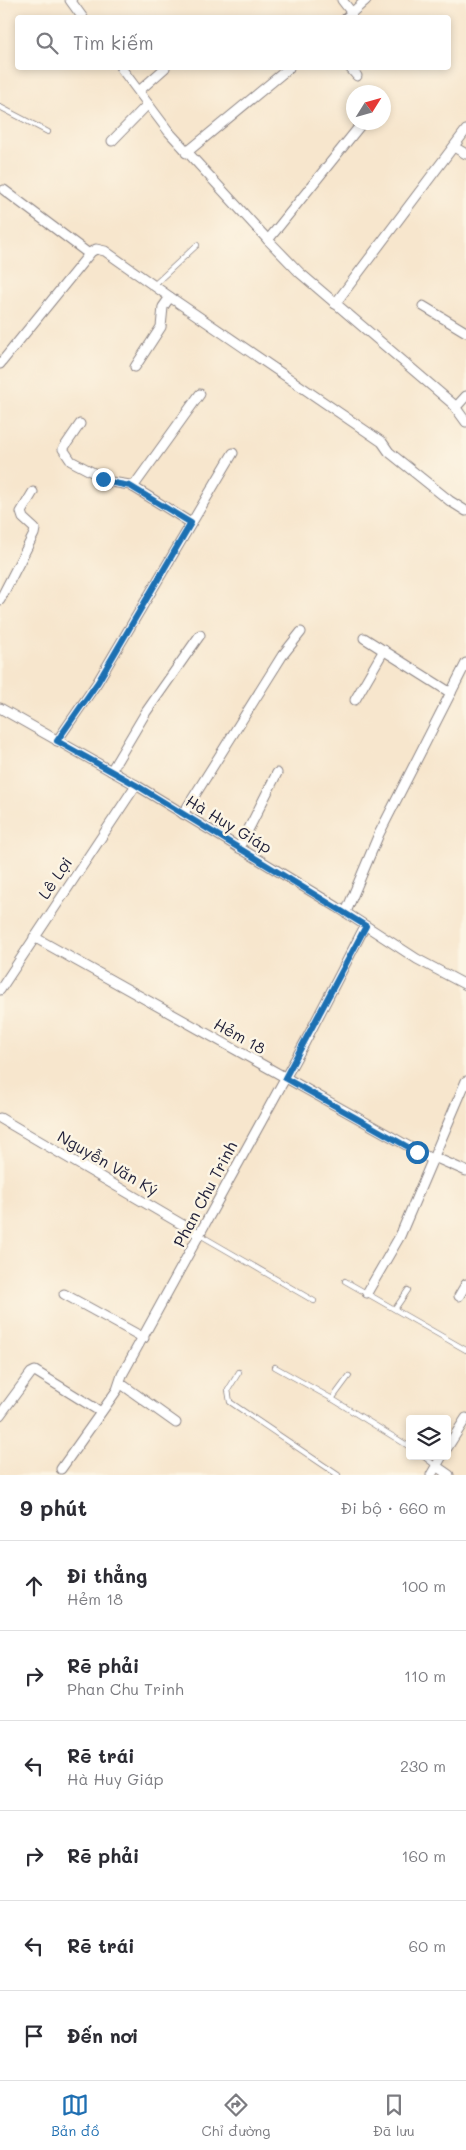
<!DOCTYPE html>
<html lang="vi">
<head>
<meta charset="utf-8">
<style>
	:root { --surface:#fff; --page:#f2f2f3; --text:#2b2b33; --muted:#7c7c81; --line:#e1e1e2; --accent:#1f6fb2 }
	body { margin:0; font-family:Mali,sans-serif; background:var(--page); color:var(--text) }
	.controls { position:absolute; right:15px; bottom:15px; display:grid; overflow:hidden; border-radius:5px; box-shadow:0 2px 8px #0003 }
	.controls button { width:45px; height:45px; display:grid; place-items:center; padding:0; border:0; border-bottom:1px solid var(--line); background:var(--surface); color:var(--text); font:25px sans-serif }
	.compass { position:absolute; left:346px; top:85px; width:45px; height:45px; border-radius:50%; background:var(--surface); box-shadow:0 2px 8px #0003; rotate:53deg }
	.stop { position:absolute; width:15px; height:15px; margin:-11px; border:4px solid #1f6fb2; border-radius:50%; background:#fff }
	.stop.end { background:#1f6fb2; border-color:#fff; box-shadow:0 1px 5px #0008 }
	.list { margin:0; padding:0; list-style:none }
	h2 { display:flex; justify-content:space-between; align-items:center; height:65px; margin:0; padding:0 20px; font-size:21px }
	h2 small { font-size:16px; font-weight:400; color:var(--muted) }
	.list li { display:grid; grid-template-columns:32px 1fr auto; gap:15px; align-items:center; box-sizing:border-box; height:90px; padding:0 20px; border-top:1px solid var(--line) }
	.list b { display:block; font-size:19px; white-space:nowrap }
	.list p { margin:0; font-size:16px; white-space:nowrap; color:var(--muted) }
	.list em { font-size:16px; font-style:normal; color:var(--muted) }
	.icon { flex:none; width:28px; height:28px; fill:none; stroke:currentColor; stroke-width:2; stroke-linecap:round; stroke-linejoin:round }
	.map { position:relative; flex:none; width:466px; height:1475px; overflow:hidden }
	.search { position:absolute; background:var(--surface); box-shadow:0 2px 8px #0003; left:15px; right:15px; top:15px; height:55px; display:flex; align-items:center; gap:12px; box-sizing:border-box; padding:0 18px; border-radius:5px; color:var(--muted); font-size:19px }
	.sheet { height:605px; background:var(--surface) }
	nav { display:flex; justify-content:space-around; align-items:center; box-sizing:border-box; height:70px; border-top:1px solid var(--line); background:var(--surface); font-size:14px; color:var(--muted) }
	nav a { display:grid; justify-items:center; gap:2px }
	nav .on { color:var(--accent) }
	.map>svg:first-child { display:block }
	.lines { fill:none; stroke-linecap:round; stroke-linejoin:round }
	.lane-casing { stroke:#8c8484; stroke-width:6 }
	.street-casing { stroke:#8c8484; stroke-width:11 }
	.lane { stroke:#fff; stroke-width:4.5 }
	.street { stroke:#fff; stroke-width:9 }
	.route { stroke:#1f6fb2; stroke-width:6 }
	.labels { text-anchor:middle; stroke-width:5; stroke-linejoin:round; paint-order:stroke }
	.street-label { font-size:16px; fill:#22223b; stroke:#fcf5e5 }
</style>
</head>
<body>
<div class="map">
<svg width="466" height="1475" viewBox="0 0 466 1475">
	<rect width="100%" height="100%" fill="#fcf5e5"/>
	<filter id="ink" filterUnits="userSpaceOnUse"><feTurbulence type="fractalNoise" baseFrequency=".02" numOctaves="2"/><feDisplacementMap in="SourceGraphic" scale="10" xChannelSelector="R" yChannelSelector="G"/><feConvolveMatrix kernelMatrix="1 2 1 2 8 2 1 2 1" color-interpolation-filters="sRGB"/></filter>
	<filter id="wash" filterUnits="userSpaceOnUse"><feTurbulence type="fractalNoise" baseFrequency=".0096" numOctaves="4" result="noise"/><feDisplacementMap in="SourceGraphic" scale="20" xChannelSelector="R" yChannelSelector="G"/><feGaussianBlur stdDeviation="1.12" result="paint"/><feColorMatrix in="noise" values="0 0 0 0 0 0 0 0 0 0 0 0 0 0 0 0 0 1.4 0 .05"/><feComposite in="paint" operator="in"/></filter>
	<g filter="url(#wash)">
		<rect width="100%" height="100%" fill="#f7e6cd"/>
	</g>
	<g filter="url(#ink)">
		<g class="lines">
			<defs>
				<g id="lane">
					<path d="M0,107l48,25"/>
					<path d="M154,285l43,-40"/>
					<path d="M200,1235l114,66"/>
					<path d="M345,1281l121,69"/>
					<path d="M395,1309l13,-19"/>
					<path d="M275,1367l54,30 81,50"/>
					<path d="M239,1372l-11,18 2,12 108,73"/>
					<path d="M332,1399l17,-23"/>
					<path d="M423,1456l13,10"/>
				</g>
				<g id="street">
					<path d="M70,0l13,18"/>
					<path d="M342,0l10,13"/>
					<path d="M346,18l20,-18"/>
					<path d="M121,68l48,64 99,108 32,33 153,131 13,18"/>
					<path d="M350,68l7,8"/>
					<path d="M139,91l26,-23"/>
					<path d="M112,141l36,-37"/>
					<path d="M454,147l12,7"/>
					<path d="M186,153l103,-85"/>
					<path d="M4,190l85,64"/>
					<path d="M268,240l95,-118"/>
					<path d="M335,304l131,-174"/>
					<path d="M423,306l43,26"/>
					<path d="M0,364l91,-112 5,-3 9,2 65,46"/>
					<path d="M135,367l26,-40 2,-20 7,-10 212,145 7,10 61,49 16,10"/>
					<path d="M456,407l10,-11"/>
					<path d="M80,424l-17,25 8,12 40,21 19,3 61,38"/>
					<path d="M133,487l67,-93"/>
					<path d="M0,600l34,-66 1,-5 -12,-11 -2,-6 12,-20"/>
					<path d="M364,638l87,55"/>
					<path d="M355,700l29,-50"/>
					<path d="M0,708l136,77 201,122 80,52 49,26"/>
					<path d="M57,741l40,-58 136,-230"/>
					<path d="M111,771l35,-59 54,-77"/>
					<path d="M183,814l99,-158 19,-24"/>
					<path d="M239,848l38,-75"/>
					<path d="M346,912l33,-78 87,-171"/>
					<path d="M34,937l399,223"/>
					<path d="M0,990l136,-205"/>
					<path d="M0,1118l200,117"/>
					<path d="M434,1157l32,14"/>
					<path d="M367,1293l33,-57 66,-155"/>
					<path d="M64,1294l80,44"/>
					<path d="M459,1296l7,-12"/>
					<path d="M120,1383l56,40"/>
					<path d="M0,1415l31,-42 4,-2 66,41"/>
					<path d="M447,1448l19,-30"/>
					<path d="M436,1466l13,9"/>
					<path d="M61,1469l56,-79 5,-15 183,-333 60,-116"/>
					<path d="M431,1475l11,-19"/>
				</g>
			</defs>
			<use href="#lane" class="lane-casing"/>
			<use href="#street" class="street-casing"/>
			<use href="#lane" class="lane"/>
			<use href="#street" class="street"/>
		</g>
	</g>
	<g class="lines" filter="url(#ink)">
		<path class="route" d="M103,479l11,4 16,3 61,37 -93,159 -41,59 79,44 230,141 -81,152 132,74"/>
	</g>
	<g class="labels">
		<g class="street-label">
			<text transform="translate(229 824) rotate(31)" y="6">Hà Huy Giáp</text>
			<text transform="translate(55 878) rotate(-56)" y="6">Lê Lợi</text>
			<text transform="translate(240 1036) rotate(29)" y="6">Hẻm 18</text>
			<text transform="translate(108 1163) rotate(30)" y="6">Nguyễn Văn Ký</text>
			<text transform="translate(205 1194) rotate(-62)" y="6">Phan Chu Trinh</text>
		</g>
	</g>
</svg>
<div class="controls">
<button><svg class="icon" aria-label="layers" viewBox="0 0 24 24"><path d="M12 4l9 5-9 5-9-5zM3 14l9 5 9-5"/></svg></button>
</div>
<svg class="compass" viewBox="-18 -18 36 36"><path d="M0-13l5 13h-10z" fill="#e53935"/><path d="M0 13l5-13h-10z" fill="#7c7c81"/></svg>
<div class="stop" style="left:417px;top:1152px"></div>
<div class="stop end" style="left:103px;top:479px"></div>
<div class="search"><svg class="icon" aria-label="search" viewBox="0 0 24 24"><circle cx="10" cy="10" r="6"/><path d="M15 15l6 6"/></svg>Tìm kiếm</div>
</div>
<section class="sheet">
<h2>9 phút<small>Đi bộ · 660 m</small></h2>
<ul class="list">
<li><svg class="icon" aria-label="ahead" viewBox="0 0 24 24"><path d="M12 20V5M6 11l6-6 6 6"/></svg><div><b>Đi thẳng</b><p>Hẻm 18</p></div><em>100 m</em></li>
<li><svg class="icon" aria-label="right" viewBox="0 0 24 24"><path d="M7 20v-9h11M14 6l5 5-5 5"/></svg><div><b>Rẽ phải</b><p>Phan Chu Trinh</p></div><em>110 m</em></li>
<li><svg class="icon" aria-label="left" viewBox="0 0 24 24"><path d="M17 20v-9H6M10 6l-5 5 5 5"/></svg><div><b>Rẽ trái</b><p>Hà Huy Giáp</p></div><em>230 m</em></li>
<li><svg class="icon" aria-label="right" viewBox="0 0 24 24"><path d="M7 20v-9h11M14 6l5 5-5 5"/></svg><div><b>Rẽ phải</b></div><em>160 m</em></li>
<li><svg class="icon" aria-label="left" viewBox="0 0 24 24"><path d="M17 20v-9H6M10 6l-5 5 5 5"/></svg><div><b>Rẽ trái</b></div><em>60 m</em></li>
<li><svg class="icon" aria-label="arrive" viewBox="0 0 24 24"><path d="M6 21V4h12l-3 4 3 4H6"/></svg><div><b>Đến nơi</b></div></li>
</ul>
</section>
<nav>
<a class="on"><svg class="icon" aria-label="map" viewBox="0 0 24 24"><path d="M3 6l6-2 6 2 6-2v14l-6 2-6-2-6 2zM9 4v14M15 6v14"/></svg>Bản đồ</a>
<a><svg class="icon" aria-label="directions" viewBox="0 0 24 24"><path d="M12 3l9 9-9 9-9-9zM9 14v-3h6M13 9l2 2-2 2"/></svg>Chỉ đường</a>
<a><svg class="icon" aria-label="saved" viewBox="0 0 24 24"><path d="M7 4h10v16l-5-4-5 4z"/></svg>Đã lưu</a>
</nav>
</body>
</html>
